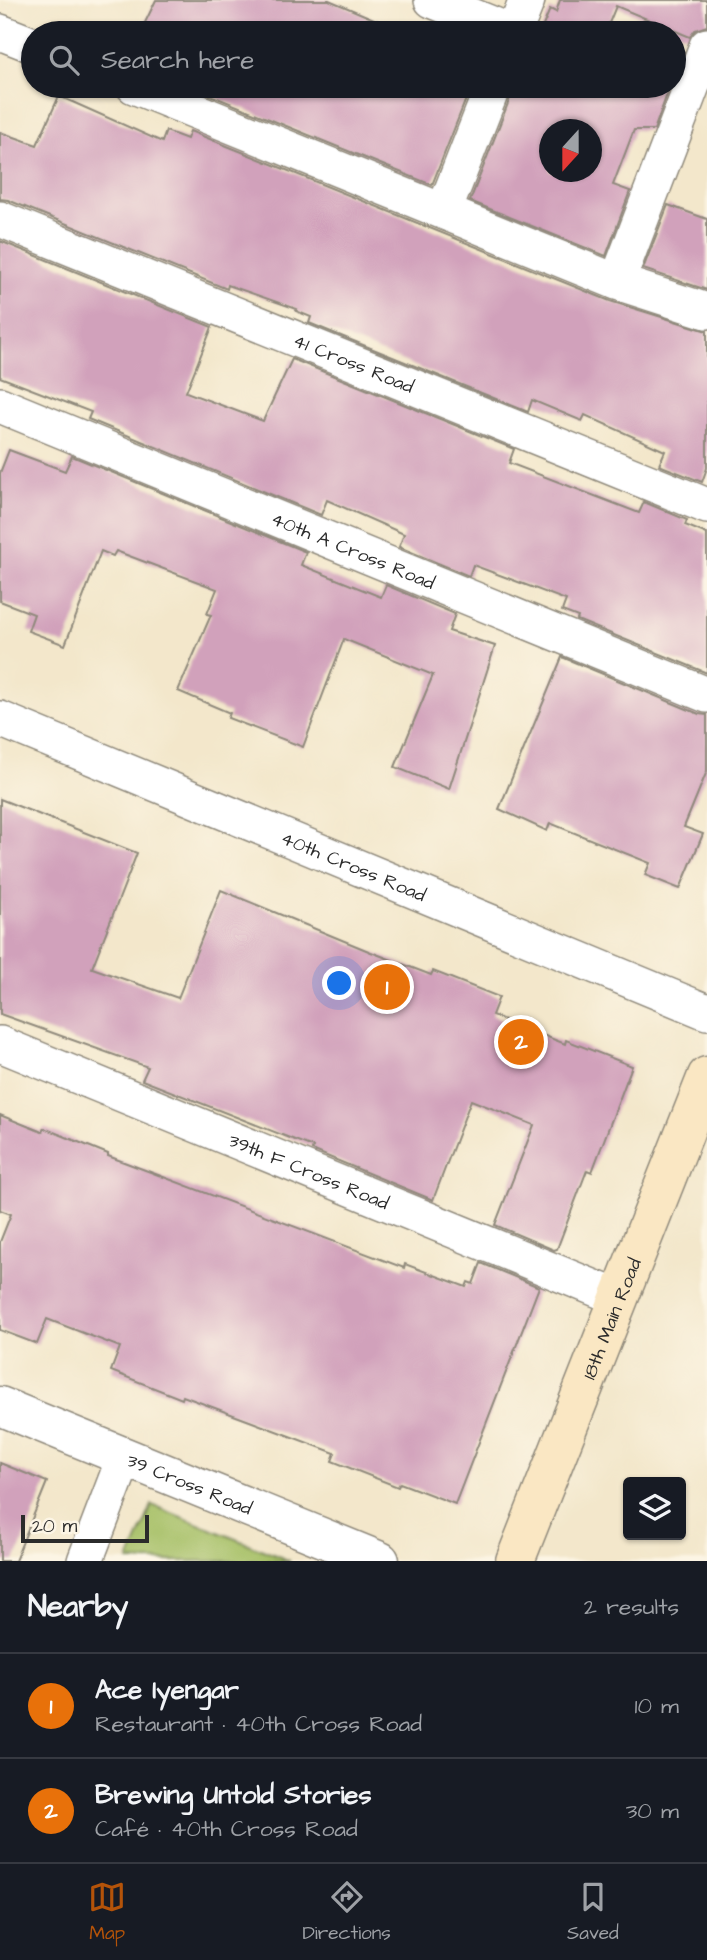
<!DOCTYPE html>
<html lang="en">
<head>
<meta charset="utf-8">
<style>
	:root { --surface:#171b24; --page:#20242c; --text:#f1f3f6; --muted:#9ea1a6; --line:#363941; --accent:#b45309 }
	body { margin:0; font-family:"Architects Daughter",sans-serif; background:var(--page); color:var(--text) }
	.controls { position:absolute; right:21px; bottom:21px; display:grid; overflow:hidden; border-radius:7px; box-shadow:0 2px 5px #0004 }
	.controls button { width:63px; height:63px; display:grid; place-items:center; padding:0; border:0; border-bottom:2px solid var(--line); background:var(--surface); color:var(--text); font:35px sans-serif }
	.compass { position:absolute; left:539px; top:119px; width:63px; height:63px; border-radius:50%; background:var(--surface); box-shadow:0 2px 5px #0004; rotate:201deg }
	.scale { position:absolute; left:21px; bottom:18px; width:128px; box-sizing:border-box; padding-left:7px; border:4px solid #2b2b2b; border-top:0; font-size:19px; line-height:24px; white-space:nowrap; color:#2b2b2b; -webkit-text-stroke:5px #fcf5e5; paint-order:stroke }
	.you { position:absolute; left:340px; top:984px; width:24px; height:24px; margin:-18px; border:5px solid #fff; border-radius:50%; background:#1a73e8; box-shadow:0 0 0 10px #1a73e833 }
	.badge { display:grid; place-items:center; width:46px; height:46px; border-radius:50%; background:var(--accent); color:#fff; font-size:23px; font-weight:700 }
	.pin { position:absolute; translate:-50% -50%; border:4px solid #fff; box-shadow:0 2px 7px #0006 }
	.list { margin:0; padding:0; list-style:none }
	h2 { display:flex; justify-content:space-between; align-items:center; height:91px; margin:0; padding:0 28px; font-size:30px }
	h2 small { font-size:23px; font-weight:400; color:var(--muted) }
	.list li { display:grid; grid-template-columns:46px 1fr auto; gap:21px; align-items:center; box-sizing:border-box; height:105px; padding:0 28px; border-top:2px solid var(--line) }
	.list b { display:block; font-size:26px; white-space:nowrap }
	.list p { margin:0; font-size:23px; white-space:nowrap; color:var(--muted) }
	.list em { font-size:23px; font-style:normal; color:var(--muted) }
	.icon { flex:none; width:38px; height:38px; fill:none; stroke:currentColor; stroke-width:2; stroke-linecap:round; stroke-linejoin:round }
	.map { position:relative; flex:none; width:707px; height:1561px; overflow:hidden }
	.search { position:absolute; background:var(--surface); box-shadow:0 2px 5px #0004; left:21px; right:21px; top:21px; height:77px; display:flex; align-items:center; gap:18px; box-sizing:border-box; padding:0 24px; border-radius:38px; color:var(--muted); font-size:26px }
	.sheet { height:301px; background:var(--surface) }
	nav { display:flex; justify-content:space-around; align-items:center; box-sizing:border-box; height:98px; border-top:2px solid var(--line); background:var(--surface); font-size:19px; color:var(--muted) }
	nav a { display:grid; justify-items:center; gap:4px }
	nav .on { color:var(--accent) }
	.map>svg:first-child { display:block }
	.green { fill:#a6c066; stroke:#687648; stroke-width:2 }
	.building { fill:#d1a1bb; fill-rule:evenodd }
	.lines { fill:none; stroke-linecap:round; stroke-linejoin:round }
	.minor-casing { stroke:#8f897b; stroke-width:38 }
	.tertiary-casing { stroke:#8f897b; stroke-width:41 }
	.secondary-casing { stroke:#8f897b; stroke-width:41 }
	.minor { stroke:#fff; stroke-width:35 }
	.tertiary { stroke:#fff; stroke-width:38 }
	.secondary { stroke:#fae7c3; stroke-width:38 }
	.labels { text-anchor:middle; stroke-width:7; stroke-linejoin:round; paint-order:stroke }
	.street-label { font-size:19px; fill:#2b2b2b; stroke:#fcf5e5 }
</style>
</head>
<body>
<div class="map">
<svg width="707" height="1561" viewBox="0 0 707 1561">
	<rect width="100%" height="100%" fill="#fcf5e5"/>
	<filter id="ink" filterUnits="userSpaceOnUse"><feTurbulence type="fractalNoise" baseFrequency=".0143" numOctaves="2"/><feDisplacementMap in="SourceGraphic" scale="14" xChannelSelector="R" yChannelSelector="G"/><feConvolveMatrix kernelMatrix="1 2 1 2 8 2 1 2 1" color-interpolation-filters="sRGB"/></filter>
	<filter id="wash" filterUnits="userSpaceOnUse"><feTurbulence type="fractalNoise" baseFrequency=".00686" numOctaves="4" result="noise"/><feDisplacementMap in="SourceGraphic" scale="28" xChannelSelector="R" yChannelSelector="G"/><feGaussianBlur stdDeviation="1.57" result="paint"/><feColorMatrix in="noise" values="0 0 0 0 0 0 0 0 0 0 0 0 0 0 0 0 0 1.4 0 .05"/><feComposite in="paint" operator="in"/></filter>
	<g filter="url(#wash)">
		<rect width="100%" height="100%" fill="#f3e7cb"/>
		<path class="green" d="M152,1505l138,56h-161z"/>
		<g id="blocks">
			<g class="building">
				<path d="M156,0h173l78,33h-267z"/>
				<path d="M560,0h147v26l-12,4 -5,7 -74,-31 -11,27h-65l10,-24 6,3z"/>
				<path d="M208,86h263l-39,99 -227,-92z"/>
				<path d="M513,86h157l-16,44h-20l-21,55 17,6 -24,65 -136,-55 42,-108zM550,130h42v42h-42z"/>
				<path d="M59,96l103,46 4,-11 21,8 3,-8 420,170 97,30v137l-5,14 -43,-17 6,-14 -80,-36 -3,6 -50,-21 -4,12 -219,-89 2,-6 -15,-6 1,-2 -69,-24 -1,4 -219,-89 -8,-1v-67l37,13z"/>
				<path d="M668,205l39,14v71l-64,-21z"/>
				<path d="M0,241l212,86 -26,65 77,29 29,-62 222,90 -5,14 130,50 5,-11 43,18 -2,5 22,9v139l-130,-53 1,-3 -16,-6 4,-11 -93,-35 -4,11 -70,-29 5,-13 -77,-34 -6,15 -233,-96 3,-7 -91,-35z"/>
				<path d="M9,450l56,21 7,-15 234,96 -5,13 80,32 5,-12 69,29 -6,17 46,15 -46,143 -54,-22 38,-92 -89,-36 -41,108 -75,-29 2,-5 -52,-22 33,-76 -4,-1 10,-25 -101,-38 -3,5 -12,-5 -36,94 -37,-14 6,-17 -34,-13v-128z"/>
				<path d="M562,657l137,57 8,1v56l-23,56 19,7 -23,55 -35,-14 5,-12 -100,-40 -3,8 -48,-22z"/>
				<path d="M0,799l137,54 -45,115 86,30 43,-108 150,62 60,23 2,-4 66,26 -7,18 73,29 1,-4 66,26 -40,106 -5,-2 -30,79 -3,1 -59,-25 39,-100 -63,-25 -38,100 -121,-50 1,-3 -171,-67 6,-13 -148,-53z"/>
				<path d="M0,1115l42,17 2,-4 64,26v2l296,112 1,-4 61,23 2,-5 5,2 8,-21 58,24 -84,217 -55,-21 -2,4 -66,-26 3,-8 -152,-57 -1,3 -71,-28 9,-24 -73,-28 -10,25 -37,-14v-88l11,-28 -11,-4z"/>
				<path d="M0,1463l47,19 -32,79h-15z"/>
			</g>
		</g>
	</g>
	<g filter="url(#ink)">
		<use href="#blocks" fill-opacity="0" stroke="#8f897b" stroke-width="2"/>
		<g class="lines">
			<defs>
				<g id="minor">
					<path d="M432,0l82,33"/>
					<path d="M0,32l33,13"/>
					<path d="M514,33l13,-33"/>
					<path d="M134,86l483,196 90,29"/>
					<path d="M444,211l49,-125"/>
					<path id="s1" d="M0,219l707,287"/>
					<path d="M617,282l90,-236"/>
					<path id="s2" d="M0,405l707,290"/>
					<path id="s3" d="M0,719l707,293"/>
					<path id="s4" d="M0,1044l619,254"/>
					<path d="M85,1561l40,-105"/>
				</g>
				<g id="tertiary">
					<path id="s5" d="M0,1406l380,155"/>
				</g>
				<g id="secondary">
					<path id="s6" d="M515,1561l192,-485"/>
				</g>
			</defs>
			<use href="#minor" class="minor-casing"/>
			<use href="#tertiary" class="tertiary-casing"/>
			<use href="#secondary" class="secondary-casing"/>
			<use href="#minor" class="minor"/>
			<use href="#tertiary" class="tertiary"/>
			<use href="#secondary" class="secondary"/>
		</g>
	</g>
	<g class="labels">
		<g class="street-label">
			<text dy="7" stroke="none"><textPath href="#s1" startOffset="382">41 Cross Road</textPath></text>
			<text dy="7" stroke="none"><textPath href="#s2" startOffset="382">40th A Cross Road</textPath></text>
			<text dy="7" stroke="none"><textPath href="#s3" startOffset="383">40th Cross Road</textPath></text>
			<text dy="7" stroke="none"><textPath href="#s4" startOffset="334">39th F Cross Road</textPath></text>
			<text dy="7" stroke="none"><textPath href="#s6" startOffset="261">18th Main Road</textPath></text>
			<text dy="7" stroke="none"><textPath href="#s5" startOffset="205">39 Cross Road</textPath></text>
		</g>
	</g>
</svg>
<div class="controls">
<button><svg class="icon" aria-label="layers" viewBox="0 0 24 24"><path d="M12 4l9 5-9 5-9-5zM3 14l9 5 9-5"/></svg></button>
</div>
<svg class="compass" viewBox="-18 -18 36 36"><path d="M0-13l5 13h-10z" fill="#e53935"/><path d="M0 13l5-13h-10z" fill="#9ea1a6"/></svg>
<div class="scale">20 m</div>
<div class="you"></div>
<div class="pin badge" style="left:387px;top:987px;background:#e8710a">1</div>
<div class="pin badge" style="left:521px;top:1042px;background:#e8710a">2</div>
<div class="search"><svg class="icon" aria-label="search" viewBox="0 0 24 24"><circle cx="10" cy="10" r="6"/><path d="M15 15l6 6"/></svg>Search here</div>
</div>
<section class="sheet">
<h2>Nearby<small>2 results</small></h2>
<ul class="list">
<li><span class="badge" style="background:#e8710a">1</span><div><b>Ace Iyengar</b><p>Restaurant · 40th Cross Road</p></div><em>10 m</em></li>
<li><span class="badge" style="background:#e8710a">2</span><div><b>Brewing Untold Stories</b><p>Café · 40th Cross Road</p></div><em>30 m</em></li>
</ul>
</section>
<nav>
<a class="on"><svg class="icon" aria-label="map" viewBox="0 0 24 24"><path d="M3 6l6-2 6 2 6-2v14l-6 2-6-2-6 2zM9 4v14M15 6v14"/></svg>Map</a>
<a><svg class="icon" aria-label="directions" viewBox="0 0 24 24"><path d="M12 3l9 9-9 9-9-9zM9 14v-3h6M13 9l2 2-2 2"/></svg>Directions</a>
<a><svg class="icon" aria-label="saved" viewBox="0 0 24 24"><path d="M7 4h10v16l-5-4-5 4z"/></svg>Saved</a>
</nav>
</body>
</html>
